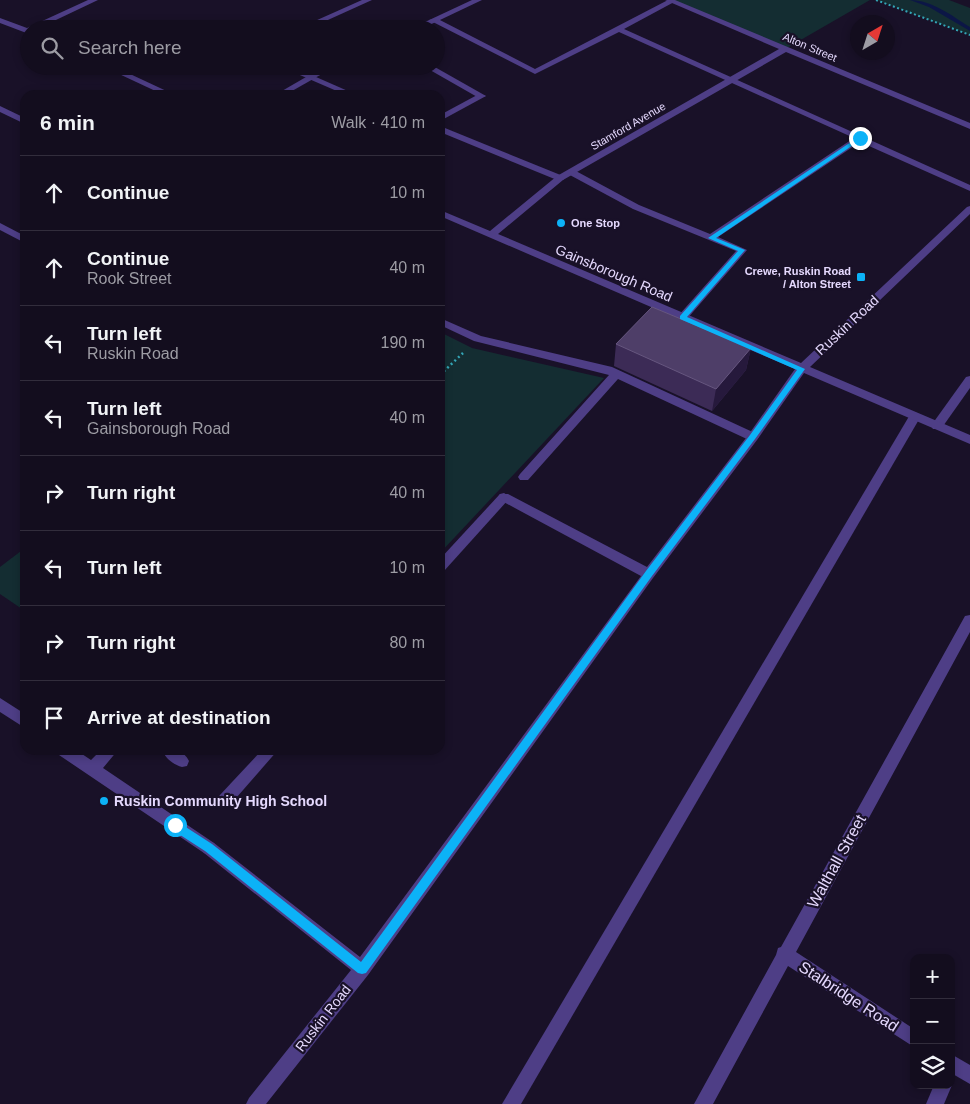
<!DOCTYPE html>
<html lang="en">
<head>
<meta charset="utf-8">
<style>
	:root { --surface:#130d1e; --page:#201b2b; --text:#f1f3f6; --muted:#9d9ca4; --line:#322d3c }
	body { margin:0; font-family:Helvetica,sans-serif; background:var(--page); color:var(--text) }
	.controls { position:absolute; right:15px; bottom:15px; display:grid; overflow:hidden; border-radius:10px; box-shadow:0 2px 8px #0003 }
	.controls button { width:45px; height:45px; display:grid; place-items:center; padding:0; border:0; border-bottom:1px solid var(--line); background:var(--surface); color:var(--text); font:25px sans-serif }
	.compass { position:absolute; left:850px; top:15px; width:45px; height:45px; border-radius:50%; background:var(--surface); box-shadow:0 2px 8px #0003; rotate:39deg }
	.stop { position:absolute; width:15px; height:15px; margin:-11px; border:4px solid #0cb2f7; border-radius:50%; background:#fff }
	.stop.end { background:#0cb2f7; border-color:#fff; box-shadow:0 1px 5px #0008 }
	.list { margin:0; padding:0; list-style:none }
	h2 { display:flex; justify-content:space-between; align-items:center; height:65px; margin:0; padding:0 20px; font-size:21px }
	h2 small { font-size:16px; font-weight:400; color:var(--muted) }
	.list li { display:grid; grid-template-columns:32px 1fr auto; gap:15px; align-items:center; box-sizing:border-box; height:75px; padding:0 20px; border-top:1px solid var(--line) }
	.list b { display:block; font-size:19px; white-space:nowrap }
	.list p { margin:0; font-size:16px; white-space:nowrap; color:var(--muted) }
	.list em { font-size:16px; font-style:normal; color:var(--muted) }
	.icon { flex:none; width:28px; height:28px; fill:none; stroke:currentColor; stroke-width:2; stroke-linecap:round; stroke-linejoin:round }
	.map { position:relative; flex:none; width:970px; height:1104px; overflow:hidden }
	.search { position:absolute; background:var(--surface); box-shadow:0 2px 8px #0003; left:20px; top:20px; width:425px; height:55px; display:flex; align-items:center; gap:12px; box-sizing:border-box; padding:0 18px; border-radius:28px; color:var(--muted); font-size:19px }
	.panel { position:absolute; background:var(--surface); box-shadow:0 2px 8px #0003; left:20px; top:90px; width:425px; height:665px; border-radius:15px }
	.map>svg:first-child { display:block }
	.green { fill:#142d32 }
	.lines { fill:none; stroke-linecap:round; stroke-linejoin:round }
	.stream { fill:#0c1646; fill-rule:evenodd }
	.path-far1 { stroke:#34a6b7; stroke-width:2; stroke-dasharray:2 2.5; stroke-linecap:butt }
	.path { stroke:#34a6b7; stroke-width:2.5; stroke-dasharray:2 3; stroke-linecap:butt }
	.lane { fill:#4e3e86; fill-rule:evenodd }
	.street { fill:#4e3e86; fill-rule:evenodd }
	.wall { fill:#3c2b56 }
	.shaded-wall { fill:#26193c }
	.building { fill:#4e3e68; stroke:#66567f }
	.route { fill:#0cb2f7 }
	.poi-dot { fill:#0cb2f7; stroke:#191128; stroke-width:2 }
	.labels { text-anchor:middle; stroke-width:4.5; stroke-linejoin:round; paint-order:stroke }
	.far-street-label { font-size:11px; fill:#e5d9fe; stroke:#191128 }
	.far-poi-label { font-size:11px; font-weight:bold; fill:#e5d9fe; stroke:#191128; text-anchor:start }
	.street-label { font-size:14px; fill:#e5d9fe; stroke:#191128 }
	.poi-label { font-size:14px; font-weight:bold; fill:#e5d9fe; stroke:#191128; text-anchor:start }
	.near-street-label { font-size:16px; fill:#e5d9fe; stroke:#191128 }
</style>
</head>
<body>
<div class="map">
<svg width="970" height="1104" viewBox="0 0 970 1104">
	<rect width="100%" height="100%" fill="#191128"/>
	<g class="green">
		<path d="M669,0h201l-85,49z"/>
		<path d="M876,0h73l21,8v27z"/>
		<path d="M440,332l32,16 132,30 -164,175z"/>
		<path d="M25,548v63l-25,-17v-27z"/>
	</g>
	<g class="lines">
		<path class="stream" d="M910,0c22,0 42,16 60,27v4l-41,-24z"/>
		<path class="path-far1" d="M876,0l94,35"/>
		<path class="path" d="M440,375l23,-22"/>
		<g class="lane">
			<path d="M362,0h10l-64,29h-11z"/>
			<path d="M668,0l8,1 -52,28 346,156v6l-110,-49 -142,95 29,13 -61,70h-8l-1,-2 1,-2 58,-65 -103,-42 -65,-35v-4h6l65,35 71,29 144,-96 -235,-106 -84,42 -106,-54 7,-2 99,51z"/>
			<path d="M279,66h12l66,29h-11z"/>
			<path d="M479,94l7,2 -46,25v-6z"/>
			<path d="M0,106l25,12v6l-25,-12z"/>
			<path d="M440,126l123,50 2,2 -2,2h-6l-117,-48z"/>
			<path d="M440,318l41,18 131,31 145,67 2,3 -6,4 -4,-1 -131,-61 -90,101h-8l-2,-3 2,-3 89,-99 -135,-34 -34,-16z"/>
			<path d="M970,376v12l-29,41h-8l-2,-3 2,-3 33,-46z"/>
			<path d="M915,412l6,4 -400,688h-19l409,-691z"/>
			<path d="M504,493l6,4 -2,3 -64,71 -4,1v-13l60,-65z"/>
			<path d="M0,698l25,16v14l-25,-16z"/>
			<path d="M57,750h19l15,10 10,-10h17l-15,18 111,75 3,5 -3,5 -5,2 -5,-2 -145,-98z"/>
			<path d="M162,750c12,0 21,-1 27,11l-2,5 -5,1c-8,-2 -17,-9 -20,-17z"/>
			<path d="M262,750h16l-49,56 -5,2 -5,-2 -2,-5 2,-5z"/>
			<path d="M951,1084l1,1 -8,19h-18l8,-19z"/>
		</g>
		<g class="street">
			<path d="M88,0h10l-61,29h-8v5l-29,-11v-5l27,10z"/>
			<path d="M472,0h10l-61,29h-11z"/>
			<path d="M665,0h10l295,123v6l-184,-77 -223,128 -65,54 303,129 166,-156 3,-1v8l-160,153 160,68v9l-166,-71 -47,67 -104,138 -285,397 -102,129h-20l3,-6 102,-128 -147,-117 -3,-5 3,-5 5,-2 5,2 146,114 281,-381 -141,-76 -2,-3 2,-3h8l139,73 102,-133 46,-65 -355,-153v-6l50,21 67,-55 222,-127z"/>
			<path d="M102,66h11l62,29h-11z"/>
			<path d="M325,66h11l-51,29h-10z"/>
			<path d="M423,66h10l53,30 -7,2z"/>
			<path d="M0,223l25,13v7l-25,-13z"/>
			<path d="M970,615v17l-174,320 118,77v18l-126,-81 -75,138h-19l82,-149 2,-7 3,-1 184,-331z"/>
			<path d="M951,1054l19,11v19l-19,-11z"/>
		</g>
	</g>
	<path class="wall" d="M616,344l135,4 -5,22 -34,41 -98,-45z"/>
	<path class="shaded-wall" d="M751,348l-5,22 -34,41 4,-22z"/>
	<path class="building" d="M652,307l99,41 -35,41 -100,-45z"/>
	<path class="route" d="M860,136l2,3 -146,99 29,12 -58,67 118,52 -50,70 -103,137 -286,397 -4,1 -4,-1 -153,-122 -34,-22v-7h7l34,22 149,118 285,-391 104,-136 47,-65 -117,-51v-3l58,-65 -30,-13z"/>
	<g class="poi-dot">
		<circle cx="561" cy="223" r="5"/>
		<rect x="856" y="272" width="10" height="10" rx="2.5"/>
		<circle cx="104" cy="801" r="5"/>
	</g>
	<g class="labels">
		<g class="far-street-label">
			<text transform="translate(810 47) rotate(23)" y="4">Alton Street</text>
			<text transform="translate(628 126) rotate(-30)" y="4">Stamford Avenue</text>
		</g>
		<g class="far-poi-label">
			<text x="571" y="227">One Stop</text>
			<text x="851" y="275" text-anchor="end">Crewe, Ruskin Road<tspan x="851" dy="13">/ Alton Street</tspan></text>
		</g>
		<g class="street-label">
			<text transform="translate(614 273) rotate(23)" y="5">Gainsborough Road</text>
			<text transform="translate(847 325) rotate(-43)" y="5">Ruskin Road</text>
			<text transform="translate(323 1018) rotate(-52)" y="5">Ruskin Road</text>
		</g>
		<g class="poi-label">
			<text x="114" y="806">Ruskin Community High School</text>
		</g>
		<g class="near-street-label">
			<text transform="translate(836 861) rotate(-61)" y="6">Walthall Street</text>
			<text transform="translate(849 996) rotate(33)" y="6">Stalbridge Road</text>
		</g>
	</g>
</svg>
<div class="controls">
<button>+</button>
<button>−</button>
<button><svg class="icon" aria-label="layers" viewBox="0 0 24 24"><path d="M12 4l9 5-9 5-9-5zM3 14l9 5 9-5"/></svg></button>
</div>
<svg class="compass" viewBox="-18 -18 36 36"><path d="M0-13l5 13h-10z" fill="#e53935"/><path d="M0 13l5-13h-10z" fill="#9d9ca4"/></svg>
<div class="stop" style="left:175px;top:825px"></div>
<div class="stop end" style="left:860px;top:138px"></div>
<div class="search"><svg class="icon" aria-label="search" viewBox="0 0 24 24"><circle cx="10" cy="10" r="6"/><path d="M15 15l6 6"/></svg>Search here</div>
<section class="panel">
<h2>6 min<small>Walk · 410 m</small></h2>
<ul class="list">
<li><svg class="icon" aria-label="ahead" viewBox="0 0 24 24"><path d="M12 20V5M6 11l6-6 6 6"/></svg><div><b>Continue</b></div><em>10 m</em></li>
<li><svg class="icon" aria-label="ahead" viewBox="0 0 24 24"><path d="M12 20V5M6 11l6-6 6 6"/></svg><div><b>Continue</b><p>Rook Street</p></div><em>40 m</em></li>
<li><svg class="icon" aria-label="left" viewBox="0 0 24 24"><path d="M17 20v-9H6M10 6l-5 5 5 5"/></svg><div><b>Turn left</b><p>Ruskin Road</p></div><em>190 m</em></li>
<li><svg class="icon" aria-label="left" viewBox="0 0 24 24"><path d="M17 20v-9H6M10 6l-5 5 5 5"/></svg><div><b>Turn left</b><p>Gainsborough Road</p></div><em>40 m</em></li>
<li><svg class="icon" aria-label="right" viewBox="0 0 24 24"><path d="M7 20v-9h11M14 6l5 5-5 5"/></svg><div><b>Turn right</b></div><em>40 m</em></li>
<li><svg class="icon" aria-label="left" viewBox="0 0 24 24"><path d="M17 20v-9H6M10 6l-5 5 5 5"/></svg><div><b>Turn left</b></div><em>10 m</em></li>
<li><svg class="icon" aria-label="right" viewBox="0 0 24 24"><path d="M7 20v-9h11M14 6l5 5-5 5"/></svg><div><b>Turn right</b></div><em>80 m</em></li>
<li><svg class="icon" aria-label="arrive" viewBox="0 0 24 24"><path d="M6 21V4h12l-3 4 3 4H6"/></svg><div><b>Arrive at destination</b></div></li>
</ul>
</section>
</div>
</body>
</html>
